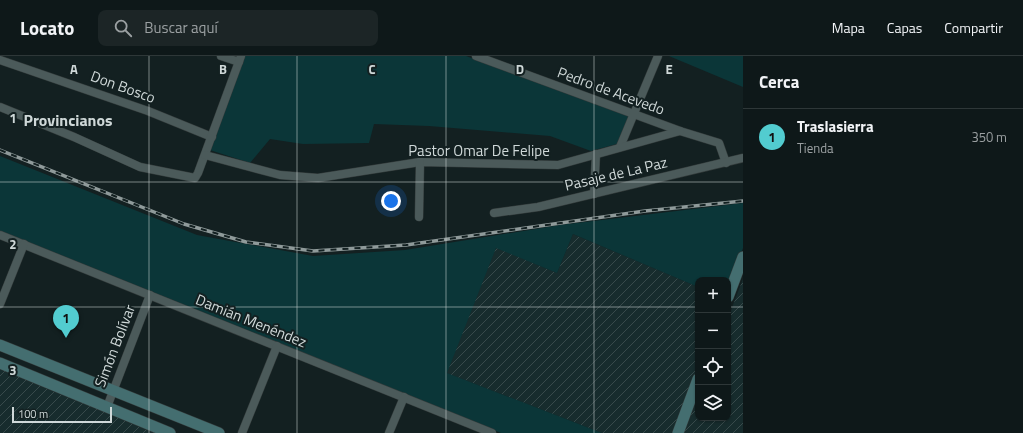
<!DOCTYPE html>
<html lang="es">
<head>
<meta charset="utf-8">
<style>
	:root { --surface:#0e1819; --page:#1c2526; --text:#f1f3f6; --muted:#9ba0a2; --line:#2e3738; --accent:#52ccd0 }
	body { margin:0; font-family:"Titillium Web",sans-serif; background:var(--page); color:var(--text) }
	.controls { position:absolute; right:12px; bottom:12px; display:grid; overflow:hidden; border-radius:8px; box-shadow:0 1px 3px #0004 }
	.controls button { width:36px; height:36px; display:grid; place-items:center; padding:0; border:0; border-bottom:1px solid var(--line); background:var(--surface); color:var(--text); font:20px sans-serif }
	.scale { position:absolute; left:12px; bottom:10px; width:100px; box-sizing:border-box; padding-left:4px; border:2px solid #cfd8d8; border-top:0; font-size:11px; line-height:14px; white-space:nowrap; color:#cfd8d8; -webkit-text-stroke:3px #132021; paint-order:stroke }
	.you { position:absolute; left:391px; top:145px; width:14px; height:14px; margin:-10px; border:3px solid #fff; border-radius:50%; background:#1a73e8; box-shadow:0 0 0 6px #1a73e833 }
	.badge { display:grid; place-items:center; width:26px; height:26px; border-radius:50%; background:var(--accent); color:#111; font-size:13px; font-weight:700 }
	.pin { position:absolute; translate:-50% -33px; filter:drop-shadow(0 1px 2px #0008) }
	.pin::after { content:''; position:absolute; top:21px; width:14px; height:12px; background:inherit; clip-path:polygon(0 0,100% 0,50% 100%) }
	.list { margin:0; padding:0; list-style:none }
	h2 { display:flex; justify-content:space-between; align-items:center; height:52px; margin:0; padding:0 16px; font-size:17px }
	h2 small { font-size:13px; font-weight:400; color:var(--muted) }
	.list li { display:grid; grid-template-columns:26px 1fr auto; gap:12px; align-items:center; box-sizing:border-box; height:56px; padding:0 16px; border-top:1px solid var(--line) }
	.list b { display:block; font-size:15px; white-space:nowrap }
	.list p { margin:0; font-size:13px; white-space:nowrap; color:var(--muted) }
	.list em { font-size:13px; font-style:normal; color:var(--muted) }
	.icon { flex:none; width:22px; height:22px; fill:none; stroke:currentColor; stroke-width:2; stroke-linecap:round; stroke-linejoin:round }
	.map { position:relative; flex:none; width:743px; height:377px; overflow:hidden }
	header { display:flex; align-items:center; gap:24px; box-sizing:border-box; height:56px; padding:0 20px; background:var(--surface); border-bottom:1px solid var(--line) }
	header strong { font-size:19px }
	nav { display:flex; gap:22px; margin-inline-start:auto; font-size:14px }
	.search { width:280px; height:36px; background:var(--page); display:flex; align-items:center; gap:10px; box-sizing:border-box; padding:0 14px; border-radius:8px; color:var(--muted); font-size:15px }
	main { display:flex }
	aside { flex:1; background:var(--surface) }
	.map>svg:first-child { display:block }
	.industrial { fill:url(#industrial-furrows) }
	.grass { fill:#0b3638 }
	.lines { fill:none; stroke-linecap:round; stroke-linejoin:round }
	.street-casing { stroke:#333b3b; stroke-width:9 }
	.secondary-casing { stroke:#333b3b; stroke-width:12 }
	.street { stroke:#4b5a5a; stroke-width:8 }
	.secondary { stroke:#446e70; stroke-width:11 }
	.rail-casing { stroke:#8f9a9a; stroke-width:3.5 }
	.rail { stroke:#132021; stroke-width:2; stroke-dasharray:6; stroke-linecap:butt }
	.grid { fill:none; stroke:#cfd8d8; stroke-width:1; stroke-opacity:0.55 }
	.labels { text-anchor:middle; stroke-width:4; stroke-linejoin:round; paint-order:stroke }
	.street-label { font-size:15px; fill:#cfd8d8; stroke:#132021 }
	.neighbourhood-label { font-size:16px; font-weight:bold; fill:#cfd8d8; stroke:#132021 }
	.grid-label { font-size:13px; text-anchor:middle; font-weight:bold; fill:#cfd8d8; stroke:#132021; stroke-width:4; stroke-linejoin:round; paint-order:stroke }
</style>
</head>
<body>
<header>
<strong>Locato</strong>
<div class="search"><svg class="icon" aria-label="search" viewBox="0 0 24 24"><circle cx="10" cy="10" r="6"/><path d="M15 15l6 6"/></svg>Buscar aquí</div>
<nav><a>Mapa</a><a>Capas</a><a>Compartir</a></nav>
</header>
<main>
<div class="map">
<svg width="743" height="377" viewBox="0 0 743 377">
	<defs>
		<pattern id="industrial-furrows" width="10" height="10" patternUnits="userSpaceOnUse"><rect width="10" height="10" fill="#172c2d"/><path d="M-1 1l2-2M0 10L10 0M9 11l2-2" fill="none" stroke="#384a4b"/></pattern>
	</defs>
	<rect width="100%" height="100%" fill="#132021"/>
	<g class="industrial">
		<path d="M573,178l125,53v84l-22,62h-74l-156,-60 50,-126 61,26z"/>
		<path d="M743,223v154h-59l14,-37v22h30v-100z"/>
		<path d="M0,307l170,70h-170z"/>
	</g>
	<g class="grass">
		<path d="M243,0h223l163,60 -12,28 -26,7 -41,-15 -121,-10 -55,-2 -5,19 -66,1 -33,-5 -20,24 -40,-13z"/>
		<path d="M669,0h74v31z"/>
		<path d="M0,100l197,79 116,21 92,-6 155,-25 183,-22v45l-15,41v-9h-30v7l-125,-53 -16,39 -61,-25 -49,125 155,60h-101l-501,-201z"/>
	</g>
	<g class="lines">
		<defs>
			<g id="street">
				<path d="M221,0l18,6"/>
				<path d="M476,0l204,75 39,12 7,20"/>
				<path d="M0,4l148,51 64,26"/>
				<path d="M0,51l74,30 66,30 55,11 3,-5 43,-117"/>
				<path d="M620,91l38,-91"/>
				<path d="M205,99l75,20 38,3 102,-16 138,3 122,-34"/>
				<path d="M594,138l2,-40"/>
				<path d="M494,157l44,-6 205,-49"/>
				<path d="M419,161l1,-55"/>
				<path d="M0,179l492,198"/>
				<path d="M0,248l24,-60"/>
				<path d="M107,351l43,-112"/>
				<path d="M242,377l35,-87"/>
				<path d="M389,377l15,-36"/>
			</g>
			<g id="secondary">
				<path d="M728,241l15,-40"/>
				<path d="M0,289l219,88"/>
				<path d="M0,307l170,70"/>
				<path d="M678,377l20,-54"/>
			</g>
		</defs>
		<use href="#street" class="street-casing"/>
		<use href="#secondary" class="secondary-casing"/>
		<use href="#street" class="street"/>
		<use href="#secondary" class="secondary"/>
		<defs>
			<path id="rail" d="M0,94l184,74 62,18 67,9 93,-6 239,-34 98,-10"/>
		</defs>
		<use href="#rail" class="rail-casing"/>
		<use href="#rail" class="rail"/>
	</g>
	<path class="grid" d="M149,0v377M297,0v377M446,0v377M594,0v377M0,126h743M0,251h698M728,251h15"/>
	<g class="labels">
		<g class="street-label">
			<text transform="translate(123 31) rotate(20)" y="5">Don Bosco</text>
			<text transform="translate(611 35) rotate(20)" y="5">Pedro de Acevedo</text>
			<text x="479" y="100">Pastor Omar De Felipe</text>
			<text transform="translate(616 118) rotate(-13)" y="5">Pasaje de La Paz</text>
			<text transform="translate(251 265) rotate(22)" y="5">Damián Menéndez</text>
			<text transform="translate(115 290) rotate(-69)" y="5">Simón Bolívar</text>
		</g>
		<g class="neighbourhood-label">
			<text x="68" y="70">Provincianos</text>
		</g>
	</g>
	<g class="grid-label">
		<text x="74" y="18">A</text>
		<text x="223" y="18">B</text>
		<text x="372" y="18">C</text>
		<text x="520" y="18">D</text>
		<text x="669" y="18">E</text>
		<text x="13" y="67">1</text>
		<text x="13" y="193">2</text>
		<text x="13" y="319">3</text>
	</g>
</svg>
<div class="controls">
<button>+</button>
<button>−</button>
<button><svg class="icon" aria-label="locate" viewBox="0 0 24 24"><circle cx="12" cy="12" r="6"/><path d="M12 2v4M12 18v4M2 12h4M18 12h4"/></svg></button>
<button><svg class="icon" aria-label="layers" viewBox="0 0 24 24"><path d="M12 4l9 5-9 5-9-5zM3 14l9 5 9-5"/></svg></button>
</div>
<div class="scale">100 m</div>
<div class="you"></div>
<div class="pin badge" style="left:66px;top:282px">1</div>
</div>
<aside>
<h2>Cerca<small></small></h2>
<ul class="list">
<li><span class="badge">1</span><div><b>Traslasierra</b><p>Tienda</p></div><em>350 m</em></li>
</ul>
</aside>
</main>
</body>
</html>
